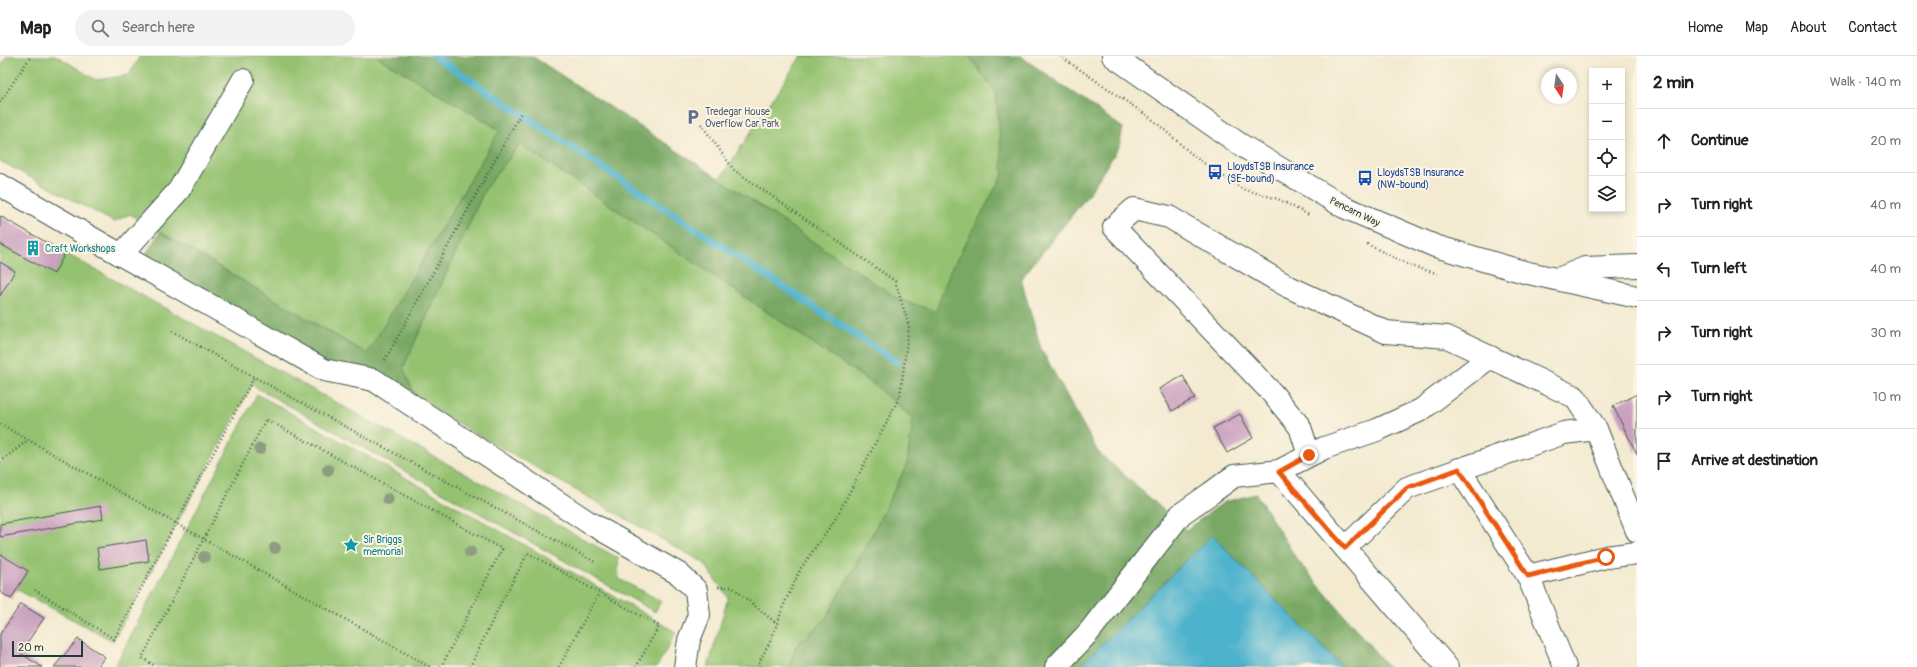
<!DOCTYPE html>
<html lang="en">
<head>
<meta charset="utf-8">
<style>
	:root { --surface:#fff; --page:#f2f2f2; --text:#202124; --muted:#757577; --line:#e0e0e0 }
	body { margin:0; font-family:Pangolin,sans-serif; background:var(--page); color:var(--text) }
	.controls { position:absolute; right:12px; top:12px; display:grid; overflow:hidden; border-radius:0px; box-shadow:0 2px 6px #0003 }
	.controls button { width:36px; height:36px; display:grid; place-items:center; padding:0; border:0; border-bottom:1px solid var(--line); background:var(--surface); color:var(--text); font:20px sans-serif }
	.compass { position:absolute; left:1541px; top:12px; width:36px; height:36px; border-radius:50%; background:var(--surface); box-shadow:0 2px 6px #0003; rotate:167deg }
	.scale { position:absolute; left:12px; bottom:10px; width:71px; box-sizing:border-box; padding-left:4px; border:2px solid #1f3d34; border-top:0; font-size:11px; line-height:14px; white-space:nowrap; color:#1f3d34; -webkit-text-stroke:3px #fcf5e5; paint-order:stroke }
	.stop { position:absolute; width:12px; height:12px; margin:-9px; border:3px solid #ea580c; border-radius:50%; background:#fff }
	.stop.end { background:#ea580c; border-color:#fff; box-shadow:0 1px 4px #0008 }
	.list { margin:0; padding:0; list-style:none }
	h2 { display:flex; justify-content:space-between; align-items:center; height:52px; margin:0; padding:0 16px; font-size:17px }
	h2 small { font-size:13px; font-weight:400; color:var(--muted) }
	.list li { display:grid; grid-template-columns:26px 1fr auto; gap:12px; align-items:center; box-sizing:border-box; height:64px; padding:0 16px; border-top:1px solid var(--line) }
	.list b { display:block; font-size:15px; white-space:nowrap }
	.list em { font-size:13px; font-style:normal; color:var(--muted) }
	.icon { flex:none; width:22px; height:22px; fill:none; stroke:currentColor; stroke-width:2; stroke-linecap:round; stroke-linejoin:round }
	.map { position:relative; flex:none; width:1637px; height:611px; overflow:hidden }
	header { display:flex; align-items:center; gap:24px; box-sizing:border-box; height:56px; padding:0 20px; background:var(--surface); border-bottom:1px solid var(--line) }
	header strong { font-size:19px }
	nav { display:flex; gap:22px; margin-inline-start:auto; font-size:14px }
	.search { width:280px; height:36px; background:var(--page); display:flex; align-items:center; gap:10px; box-sizing:border-box; padding:0 14px; border-radius:22px; color:var(--muted); font-size:15px }
	main { display:flex }
	aside { flex:1; background:var(--surface) }
	.map>svg:first-child { display:block }
	.green { fill:#95c271; stroke:#5a8052 }
	.forest { fill:#78a863; stroke:#4c724c }
	.water { fill:#4db2cc; stroke:#367880 }
	.lines { fill:none; stroke-linecap:round; stroke-linejoin:round }
	.stream { stroke:#4db2cc; stroke-width:7 }
	.building { fill:#cba1c0 }
	.minor-casing { stroke:#3f574b; stroke-width:24 }
	.path { stroke:#3f574b; stroke-width:2.5; stroke-dasharray:1 3; stroke-linecap:butt }
	.minor { stroke:#fff; stroke-width:22 }
	.tree { fill:#8e9d82 }
	.route { stroke:#ea580c; stroke-width:5 }
	.labels { text-anchor:middle; stroke-width:4; stroke-linejoin:round; paint-order:stroke }
	.service-label { font-size:10px; fill:#4e5e75; stroke:#fcf5e5; text-anchor:start }
	.transit-label { font-size:10px; fill:#164399; stroke:#fcf5e5; text-anchor:start }
	.street-label { font-size:10px; fill:#1f3d34; stroke:#fcf5e5 }
	.culture-label { font-size:10px; fill:#0d838f; stroke:#fcf5e5; text-anchor:start }
</style>
</head>
<body>
<header>
<strong>Map</strong>
<div class="search"><svg class="icon" aria-label="search" viewBox="0 0 24 24"><circle cx="10" cy="10" r="6"/><path d="M15 15l6 6"/></svg>Search here</div>
<nav><a>Home</a><a>Map</a><a>About</a><a>Contact</a></nav>
</header>
<main>
<div class="map">
<svg width="1637" height="611" viewBox="0 0 1637 611">
	<rect width="100%" height="100%" fill="#fcf5e5"/>
	<filter id="ink" filterUnits="userSpaceOnUse"><feTurbulence type="fractalNoise" baseFrequency=".025" numOctaves="2"/><feDisplacementMap in="SourceGraphic" scale="8" xChannelSelector="R" yChannelSelector="G"/><feConvolveMatrix kernelMatrix="1 2 1 2 8 2 1 2 1" color-interpolation-filters="sRGB"/></filter>
	<filter id="wash" filterUnits="userSpaceOnUse"><feTurbulence type="fractalNoise" baseFrequency=".012" numOctaves="4" result="noise"/><feDisplacementMap in="SourceGraphic" scale="16" xChannelSelector="R" yChannelSelector="G"/><feGaussianBlur stdDeviation="0.9" result="paint"/><feColorMatrix in="noise" values="0 0 0 0 0 0 0 0 0 0 0 0 0 0 0 0 0 1.4 0 .05"/><feComposite in="paint" operator="in"/></filter>
	<g filter="url(#wash)">
		<rect width="100%" height="100%" fill="#f3ead0"/>
		<g class="green">
			<path d="M7,0h50l39,24 33,-5 11,-19h236l124,74 -133,224 -237,-140 -16,8 -114,-61v-93z"/>
			<path d="M801,0h168l27,37 7,81 -54,100 -12,38 -39,-13 -178,-120z"/>
			<path d="M520,88l356,242 37,33 -6,45 -35,71 -47,85 -29,26 -7,21h-81l20,-69 -24,-35 -287,-163 -14,-32 82,-179z"/>
			<path d="M0,188l54,29 11,-20 553,305 1,21 42,22 -6,11 -403,-227 -139,256 -97,-52 12,-18 -28,-17z"/>
			<path d="M257,338l266,150 153,88 -19,35 -542,-1z"/>
		</g>
		<path class="forest" d="M376,0h156l188,123 178,120 38,12 13,-37 54,-100 -7,-81 -27,-37h51l103,72 -4,19 -31,48 -67,84 20,70 57,103 88,78 38,-28 32,-8 42,67 90,106h-46l-130,-132 -133,132h-290l7,-21 29,-26 47,-85 35,-71 6,-45 -37,-33 -356,-242 -35,45 -82,179 14,32h-27l-246,-143 16,-25 207,122 133,-224z"/>
		<path class="water" d="M1212,479l130,132h-263z"/>
		<g class="lines">
			<path class="stream" d="M434,0l463,306"/>
		</g>
		<g id="blocks">
			<g class="building">
				<path d="M0,160l65,37 -11,21 -54,-30z"/>
				<path d="M0,206l15,9 -15,25z"/>
				<path d="M1183,320l12,22 -23,13 -13,-22z"/>
				<path d="M1637,338v60l-24,-48z"/>
				<path d="M1240,358l13,24 -26,15 -14,-25z"/>
				<path d="M101,450l2,13 -103,18v-13z"/>
				<path d="M146,484l3,21 -49,8 -3,-21z"/>
				<path d="M0,498l28,17 -17,28 -11,-7z"/>
				<path d="M21,548l23,14 -24,35 22,14h-42v-33z"/>
				<path d="M78,583l27,18 -8,10h-43z"/>
			</g>
		</g>
	</g>
	<g filter="url(#ink)">
		<use href="#blocks" fill-opacity="0" stroke="#3f574b" stroke-width="1"/>
		<g class="lines">
			<defs>
				<g id="minor">
					<path d="M1113,0l128,89 103,62 91,39 89,26 113,25"/>
					<path d="M0,129l102,59 222,126 50,10 214,142 91,52 17,16 3,25 -10,25 -4,27"/>
					<path d="M121,199l58,-65 64,-110"/>
					<path d="M1558,223l27,-11 52,-2"/>
					<path d="M1309,399l-9,-28 -28,-34 -158,-166 20,-18 35,8 120,70 97,45 61,5 128,60 21,32 41,102"/>
					<path d="M1459,413l69,107"/>
					<path d="M1279,415l168,196"/>
					<path d="M1345,492l62,-60 157,-55 32,-4"/>
					<path d="M1056,611l33,-35 92,-118 30,-21 23,-17 45,-5 45,-23 53,-18 44,-20 69,-53"/>
					<path d="M1565,611l-37,-91 78,-19 31,-4"/>
				</g>
			</defs>
			<use href="#minor" class="minor-casing"/>
			<g class="path">
				<path d="M1060,0l92,63 43,38 47,32 36,10 31,16"/>
				<path d="M0,46l31,-46"/>
				<path d="M701,68l33,46 161,111 14,45 -9,70 -64,122 -35,50 -16,34 -14,38 -12,22 1,5"/>
				<path d="M1367,188l44,22 29,8"/>
				<path d="M172,275l82,46"/>
				<path d="M385,304l136,-247"/>
				<path d="M0,368l430,243"/>
				<path d="M0,406l28,-22"/>
				<path d="M718,531h14l45,37"/>
				<path d="M35,534l79,49 140,-262 341,185"/>
				<path d="M157,611l-15,-9 124,-239 236,130 -61,118"/>
				<path d="M470,611l32,-66 26,-48 131,73 -23,41"/>
				<path d="M559,611l40,-74"/>
			</g>
			<use href="#minor" class="minor"/>
		</g>
		<g class="tree">
			<circle cx="260" cy="393" r="6"/>
			<circle cx="328" cy="414" r="6"/>
			<circle cx="388" cy="443" r="6"/>
			<circle cx="275" cy="492" r="6"/>
			<circle cx="470" cy="496" r="6"/>
			<circle cx="204" cy="501" r="6"/>
		</g>
	</g>
	<g class="lines" filter="url(#ink)">
		<path class="route" d="M1309,399l-30,17 66,76 62,-60 52,-19 69,107 78,-19"/>
	</g>
	<defs>
		<symbol id="parking-bare" viewBox="-9 -9 18 18"><path d="M-3.5-5.5H1a3.5 3.5 0 0 1 0 7H-1V5.5H-3.5ZM-1-3.4V-.6H.8a1.4 1.4 0 0 0 0-2.8Z" fill="#5c6f8a" stroke="#fcf5e5" stroke-width="2.5" paint-order="stroke"/></symbol>
		<symbol id="bus-bare" viewBox="-9 -9 18 18"><path d="M-5-6H5V4H4V6H2V4H-2V6H-4V4H-5ZM-3.5-4V0h7V-4ZM-3.5 1.2v1.5H-2V1.2ZM2 1.2v1.5H3.5V1.2Z" fill="#1a4fb4" stroke="#fcf5e5" stroke-width="2.5" paint-order="stroke"/></symbol>
		<symbol id="building-bare" viewBox="-9 -9 18 18"><path d="M-4-6H4V6H1V3H-1V6H-4ZM-2.5-4.3h1.7v1.8h-1.7ZM.8-4.3h1.7v1.8H.8ZM-2.5-1h1.7V.8h-1.7ZM.8-1h1.7V.8H.8Z" fill="#0f9aa8" stroke="#fcf5e5" stroke-width="2.5" paint-order="stroke"/></symbol>
		<symbol id="sight-bare" viewBox="-9 -9 18 18"><path d="M0-6L1.8-2.2L6-1.7L2.9 1.2L3.7 5.4L0 3.3L-3.7 5.4L-2.9 1.2L-6-1.7L-1.8-2.2Z" fill="#0f9aa8" stroke="#fcf5e5" stroke-width="2.5" paint-order="stroke"/></symbol>
	</defs>
	<g fill-rule="evenodd">
		<use href="#parking-bare" x="682" y="50" width="22" height="22"/>
		<use href="#bus-bare" x="1204" y="105" width="22" height="22"/>
		<use href="#bus-bare" x="1354" y="111" width="22" height="22"/>
		<use href="#building-bare" x="22" y="181" width="22" height="22"/>
		<use href="#sight-bare" x="340" y="478" width="22" height="22"/>
	</g>
	<g class="labels">
		<g class="service-label">
			<text x="705" y="59">Tredegar House<tspan x="705" dy="12">Overflow Car Park</tspan></text>
		</g>
		<g class="transit-label">
			<text x="1227" y="114">LloydsTSB Insurance<tspan x="1227" dy="12">(SE-bound)</tspan></text>
			<text x="1377" y="120">LloydsTSB Insurance<tspan x="1377" dy="12">(NW-bound)</tspan></text>
		</g>
		<g class="street-label">
			<text transform="translate(1355 155) rotate(26)" y="4">Pencarn Way</text>
		</g>
		<g class="culture-label">
			<text x="45" y="196">Craft Workshops</text>
			<text x="363" y="487">Sir Briggs<tspan x="363" dy="12">memorial</tspan></text>
		</g>
	</g>
</svg>
<div class="controls">
<button>+</button>
<button>−</button>
<button><svg class="icon" aria-label="locate" viewBox="0 0 24 24"><circle cx="12" cy="12" r="6"/><path d="M12 2v4M12 18v4M2 12h4M18 12h4"/></svg></button>
<button><svg class="icon" aria-label="layers" viewBox="0 0 24 24"><path d="M12 4l9 5-9 5-9-5zM3 14l9 5 9-5"/></svg></button>
</div>
<svg class="compass" viewBox="-18 -18 36 36"><path d="M0-13l5 13h-10z" fill="#e53935"/><path d="M0 13l5-13h-10z" fill="#757577"/></svg>
<div class="scale">20 m</div>
<div class="stop" style="left:1606px;top:501px"></div>
<div class="stop end" style="left:1309px;top:399px"></div>
</div>
<aside>
<h2>2 min<small>Walk · 140 m</small></h2>
<ul class="list">
<li><svg class="icon" aria-label="ahead" viewBox="0 0 24 24"><path d="M12 20V5M6 11l6-6 6 6"/></svg><div><b>Continue</b></div><em>20 m</em></li>
<li><svg class="icon" aria-label="right" viewBox="0 0 24 24"><path d="M7 20v-9h11M14 6l5 5-5 5"/></svg><div><b>Turn right</b></div><em>40 m</em></li>
<li><svg class="icon" aria-label="left" viewBox="0 0 24 24"><path d="M17 20v-9H6M10 6l-5 5 5 5"/></svg><div><b>Turn left</b></div><em>40 m</em></li>
<li><svg class="icon" aria-label="right" viewBox="0 0 24 24"><path d="M7 20v-9h11M14 6l5 5-5 5"/></svg><div><b>Turn right</b></div><em>30 m</em></li>
<li><svg class="icon" aria-label="right" viewBox="0 0 24 24"><path d="M7 20v-9h11M14 6l5 5-5 5"/></svg><div><b>Turn right</b></div><em>10 m</em></li>
<li><svg class="icon" aria-label="arrive" viewBox="0 0 24 24"><path d="M6 21V4h12l-3 4 3 4H6"/></svg><div><b>Arrive at destination</b></div></li>
</ul>
</aside>
</main>
</body>
</html>
